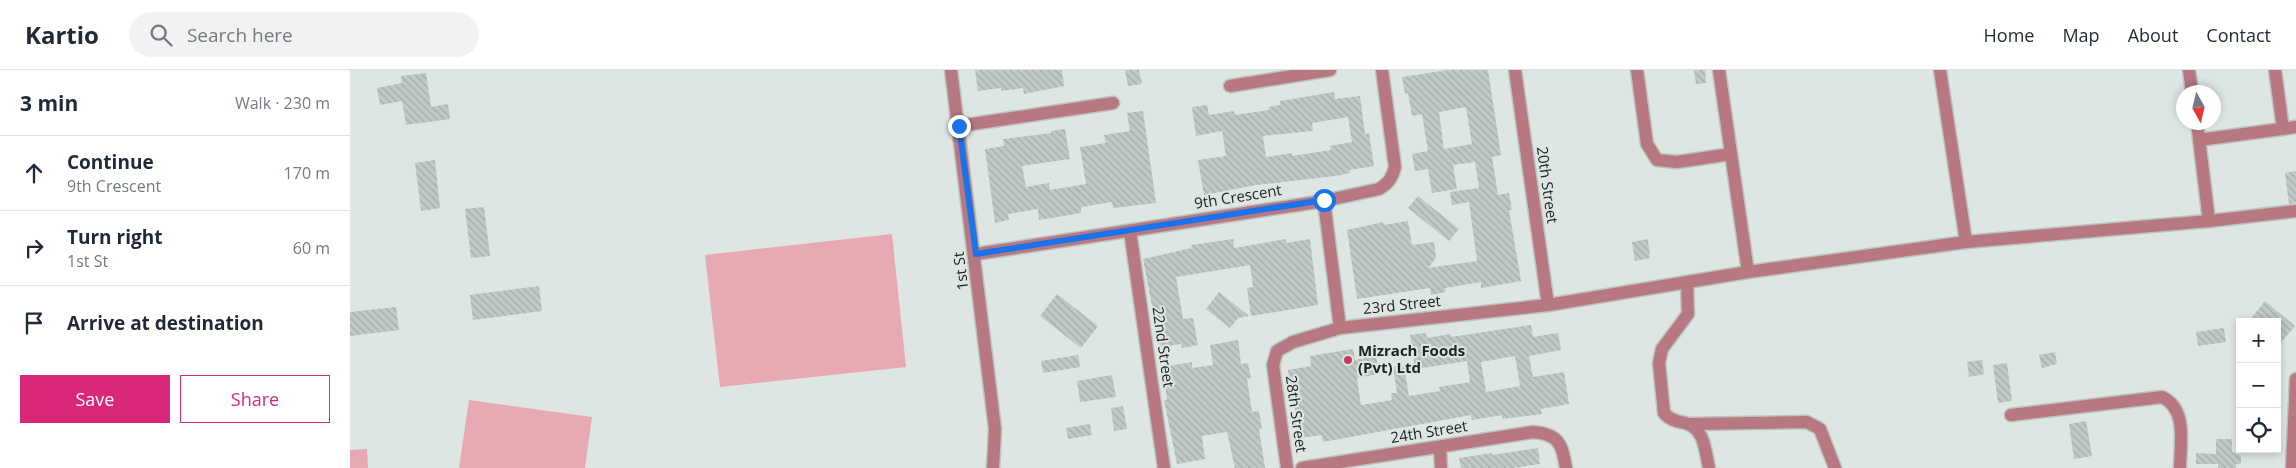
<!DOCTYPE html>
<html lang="en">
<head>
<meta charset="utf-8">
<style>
	:root { --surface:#fff; --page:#f2f2f3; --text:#1f2937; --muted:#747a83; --line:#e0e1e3; --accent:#db2777 }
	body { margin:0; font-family:"Open Sans",sans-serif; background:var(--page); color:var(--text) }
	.controls { position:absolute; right:15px; bottom:15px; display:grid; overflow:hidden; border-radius:0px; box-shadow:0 2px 8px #0003 }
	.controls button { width:45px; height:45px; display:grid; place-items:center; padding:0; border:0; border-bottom:1px solid var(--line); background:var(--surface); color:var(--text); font:25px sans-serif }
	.compass { position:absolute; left:1826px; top:15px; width:45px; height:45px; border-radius:50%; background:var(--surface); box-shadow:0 2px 8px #0003; rotate:172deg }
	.stop { position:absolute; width:15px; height:15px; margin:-11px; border:4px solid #1a73e8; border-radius:50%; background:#fff }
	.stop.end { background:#1a73e8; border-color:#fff; box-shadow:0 1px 5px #0008 }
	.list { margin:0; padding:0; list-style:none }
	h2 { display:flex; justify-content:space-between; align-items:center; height:65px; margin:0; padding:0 20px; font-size:21px }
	h2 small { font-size:16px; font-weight:400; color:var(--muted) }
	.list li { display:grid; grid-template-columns:32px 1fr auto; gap:15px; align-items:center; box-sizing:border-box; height:75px; padding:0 20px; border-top:1px solid var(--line) }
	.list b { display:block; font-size:19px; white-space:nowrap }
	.list p { margin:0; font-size:16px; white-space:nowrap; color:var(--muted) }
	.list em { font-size:16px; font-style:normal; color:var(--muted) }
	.actions { display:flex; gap:10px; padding:15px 20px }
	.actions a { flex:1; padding:11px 0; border:1px solid var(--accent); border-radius:0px; text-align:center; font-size:18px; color:var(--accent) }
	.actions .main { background:var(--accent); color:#fff }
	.icon { flex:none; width:28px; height:28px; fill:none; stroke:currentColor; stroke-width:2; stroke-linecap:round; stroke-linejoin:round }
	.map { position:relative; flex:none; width:1946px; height:398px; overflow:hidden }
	header { display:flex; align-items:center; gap:30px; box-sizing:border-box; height:70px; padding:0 25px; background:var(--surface); border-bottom:1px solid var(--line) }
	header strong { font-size:24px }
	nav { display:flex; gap:28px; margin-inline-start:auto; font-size:18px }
	.search { width:350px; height:45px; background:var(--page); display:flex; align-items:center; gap:12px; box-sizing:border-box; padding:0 18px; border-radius:28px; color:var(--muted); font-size:19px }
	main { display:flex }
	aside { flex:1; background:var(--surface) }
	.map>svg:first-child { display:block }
	.green { fill:#e7aab3 }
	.building { fill:url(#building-back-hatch); fill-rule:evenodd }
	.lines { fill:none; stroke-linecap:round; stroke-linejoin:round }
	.minor-casing { stroke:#bbc3bf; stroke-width:15 }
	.minor { stroke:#b77882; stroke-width:12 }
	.route { stroke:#1a73e8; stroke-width:6 }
	.poi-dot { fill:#c93a60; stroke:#dde6e2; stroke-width:2 }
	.labels { text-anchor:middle; stroke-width:4; stroke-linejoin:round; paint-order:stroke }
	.street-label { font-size:15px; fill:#202422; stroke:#dde6e2 }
	.poi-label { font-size:15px; font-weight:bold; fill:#202422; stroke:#dde6e2; text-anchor:start }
</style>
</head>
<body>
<header>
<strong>Kartio</strong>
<div class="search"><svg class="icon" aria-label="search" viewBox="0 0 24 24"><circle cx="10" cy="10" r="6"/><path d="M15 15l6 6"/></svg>Search here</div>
<nav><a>Home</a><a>Map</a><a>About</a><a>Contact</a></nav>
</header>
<main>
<aside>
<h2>3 min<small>Walk · 230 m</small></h2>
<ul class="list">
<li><svg class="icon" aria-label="ahead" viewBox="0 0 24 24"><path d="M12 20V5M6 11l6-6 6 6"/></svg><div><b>Continue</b><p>9th Crescent</p></div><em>170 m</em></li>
<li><svg class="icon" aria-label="right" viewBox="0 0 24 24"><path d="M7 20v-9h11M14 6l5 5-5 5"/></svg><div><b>Turn right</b><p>1st St</p></div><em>60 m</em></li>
<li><svg class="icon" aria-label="arrive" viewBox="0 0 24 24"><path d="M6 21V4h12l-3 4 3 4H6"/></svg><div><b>Arrive at destination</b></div></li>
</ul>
<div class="actions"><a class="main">Save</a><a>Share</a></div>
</aside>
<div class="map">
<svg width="1946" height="398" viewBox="0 0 1946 398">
	<defs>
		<pattern id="building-back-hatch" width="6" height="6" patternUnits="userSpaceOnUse" patternTransform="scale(1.25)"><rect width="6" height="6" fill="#c0c9c5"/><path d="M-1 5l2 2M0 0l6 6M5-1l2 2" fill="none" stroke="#a5aca9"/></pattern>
	</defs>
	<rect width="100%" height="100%" fill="#dde6e2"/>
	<g class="green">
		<path d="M542,164l14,133 -186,20 -15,-132z"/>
		<path d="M119,330l123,17 -7,51h-126z"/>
		<path d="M17,379l1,19h-18v-18z"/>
	</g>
	<g class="building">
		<path d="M625,0h87l2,16 -40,8 -1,-6 -22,3v-3l-23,3z"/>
		<path d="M775,0h14l3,14 -14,2z"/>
		<path d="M1098,0h40l13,85 -9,2 6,38 11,-2 3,17h-3l12,71 -40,7v-6l-36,6 1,4 -15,3 -1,-7 -73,11 -10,-69 36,-8 1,3 24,-4 4,24 22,-3 2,16 -8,10 49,-7 -8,-59 -17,3 -2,-13 29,-4 -4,-26 -22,3 4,24 -25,4 -4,-24 -13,2 -3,-17 16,-3 -6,-37 -10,2 -4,-23 -3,1 -3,-17zM1116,37l6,37 -28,5 -5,-37z"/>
		<path d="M1344,0h11l1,13 -10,1z"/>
		<path d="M76,3l5,34 17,-3 2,15 -44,6 -4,-24 -22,4 -3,-17 25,-5 -1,-7z"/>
		<path d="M984,22l1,7 25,-3 5,38 4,-1 5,33 -25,4 1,3 -15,3 -79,9 -52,10 -6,-35 28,-4 -4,-25 -26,5 -4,-29 15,-2 2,10 25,-4 1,4 34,-5v-3l11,-2v-4zM998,47l4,25 -22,4 1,4 -39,6v-3l-26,4 -3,-21 50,-5 -1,-8z"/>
		<path d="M793,41l13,92 -43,5 -1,-6 -31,5v6l-42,7 -1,-11 -30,5 1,6 -14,3 -10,-74 19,-3 -1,-7 48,-6v-2l14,-2 5,30 -48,7 4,21 23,-4 1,7 36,-6 -6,-37 26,-4 -2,-8 26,-4 -3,-18z"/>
		<path d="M85,90l5,48 -19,3 -6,-48z"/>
		<path d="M1946,101v32l-7,1 -4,-31z"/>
		<path d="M1068,126l41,33 -10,12 -41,-33z"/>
		<path d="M134,137l6,49 -19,2 -6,-49z"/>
		<path d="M883,169l1,9 52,-9v4l24,-4 8,66 -67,11 -4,-28 6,-1 -3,-22 -74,12 7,42 10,-1 5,27 -16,3 -1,-4 -21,3 -17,-88 49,-11 -1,-3z"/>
		<path d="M1298,169l2,19 -15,3 -3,-19z"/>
		<path d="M189,216l3,25 -69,9 -3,-25z"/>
		<path d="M869,222l30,24 -11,2 -8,10 -24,-19z"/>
		<path d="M707,224l41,32 -17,22 -41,-32z"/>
		<path d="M1915,231l30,25 -18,21v-25h-29z"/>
		<path d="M46,237l3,23 -49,6v-24z"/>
		<path d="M1181,255l2,12 25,-4 3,17 -32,6 4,21 31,-5 5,32 -28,5 1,5 -40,5v-4l-30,5 -1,-5 -148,27 -1,-7 -22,3 -12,-68 23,-4 -1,-10 43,-7 2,11 21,-4 3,18 -22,4 4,27 31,-5 -1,-7h6l-4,-26 11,-1 5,30 31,-5 -1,-4 31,-5 -3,-21 -52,8 -5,-34 16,-2 1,5 23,-4 1,3zM1165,286l5,30 -34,6 -5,-30z"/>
		<path d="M1874,258l2,14 -28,4 -2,-14z"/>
		<path d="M888,270l3,24 7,-1 3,15 -4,1 5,33 7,-1 3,18h-3l6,39h-30l-8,-36 -25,4 3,23 -28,5 -13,-64h3l-4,-33 29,-5v6l21,-3 -3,-20z"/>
		<path d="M1705,282l2,12 -15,4 -3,-13z"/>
		<path d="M728,285l2,12 -37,6 -2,-12z"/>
		<path d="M1632,290l2,14 -15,3 -2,-15z"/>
		<path d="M1657,293l5,38 -14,2 -5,-38z"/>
		<path d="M762,305l4,22 -36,5 -3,-21z"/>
		<path d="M773,336l4,23 -13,2 -3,-23z"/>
		<path d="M1736,351l6,35 -18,3 -5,-35z"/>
		<path d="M740,354l2,11 -24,4 -2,-11z"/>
		<path d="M1866,369h16v13l9,3v9h-5v4h-18v-4h-22v-11l20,1z"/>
		<path d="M1188,378l2,16 -27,4h-52l-2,-10 33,-5v2z"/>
	</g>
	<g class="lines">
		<defs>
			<g id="minor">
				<path d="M601,0l44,359 -2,39"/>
				<path d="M1165,0l33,235"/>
				<path d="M1287,0l10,74 10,16 20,2 54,-8"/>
				<path d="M1369,0l29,202"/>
				<path d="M1590,0l26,172"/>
				<path d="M1839,0l3,22"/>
				<path d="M1925,0l8,59"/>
				<path d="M880,16l100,-16"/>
				<path d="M1847,52l12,99"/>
				<path d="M609,56l154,-23"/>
				<path d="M1849,70l97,-13"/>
				<path d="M974,131l16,127"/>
				<path d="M780,161l34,237"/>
				<path d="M626,184l348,-53 55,-12c9,-5 13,-11 16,-22l-13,-97"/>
				<path d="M1337,212l1,32 -26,35 -3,14 5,50c6,7 12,8 21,10 20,5 20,28 24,45"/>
				<path d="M1661,345l151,-18c26,12 18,47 18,71"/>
				<path d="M1340,354l117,-2 13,7 15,39"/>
				<path d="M1090,378l1,20"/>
				<path d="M937,398l-14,-103 4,-14 16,-9 47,-14 208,-23 200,-33 218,-30 243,-21 87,-10"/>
				<path d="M952,398l231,-36c26,2 29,12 33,36"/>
				<path d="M1942,398l4,-89"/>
			</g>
		</defs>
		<use href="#minor" class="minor-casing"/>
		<use href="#minor" class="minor"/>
	</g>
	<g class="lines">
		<path class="route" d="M609,56l17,128 348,-54"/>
	</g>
	<circle class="poi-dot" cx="998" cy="290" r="5"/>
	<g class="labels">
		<g class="street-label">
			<text transform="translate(1197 115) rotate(82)" y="5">20th Street</text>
			<text transform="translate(888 127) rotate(-9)" y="5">9th Crescent</text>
			<text transform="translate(611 201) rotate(-97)" y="5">1st St</text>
			<text transform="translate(1052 235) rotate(-6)" y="5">23rd Street</text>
			<text transform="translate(813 277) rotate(82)" y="5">22nd Street</text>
			<text transform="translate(946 344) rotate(82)" y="5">28th Street</text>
			<text transform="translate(1079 362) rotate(-9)" y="5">24th Street</text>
		</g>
		<g class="poi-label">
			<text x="1008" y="286">Mizrach Foods<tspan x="1008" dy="17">(Pvt) Ltd</tspan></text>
		</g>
	</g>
</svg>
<div class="controls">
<button>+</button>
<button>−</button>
<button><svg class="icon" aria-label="locate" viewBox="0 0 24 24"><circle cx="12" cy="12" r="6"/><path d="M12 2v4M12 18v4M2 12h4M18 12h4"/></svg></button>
</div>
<svg class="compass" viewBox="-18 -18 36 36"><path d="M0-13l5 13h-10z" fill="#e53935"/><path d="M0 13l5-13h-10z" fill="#747a83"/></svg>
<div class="stop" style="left:974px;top:130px"></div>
<div class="stop end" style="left:609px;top:56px"></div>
</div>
</main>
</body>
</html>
